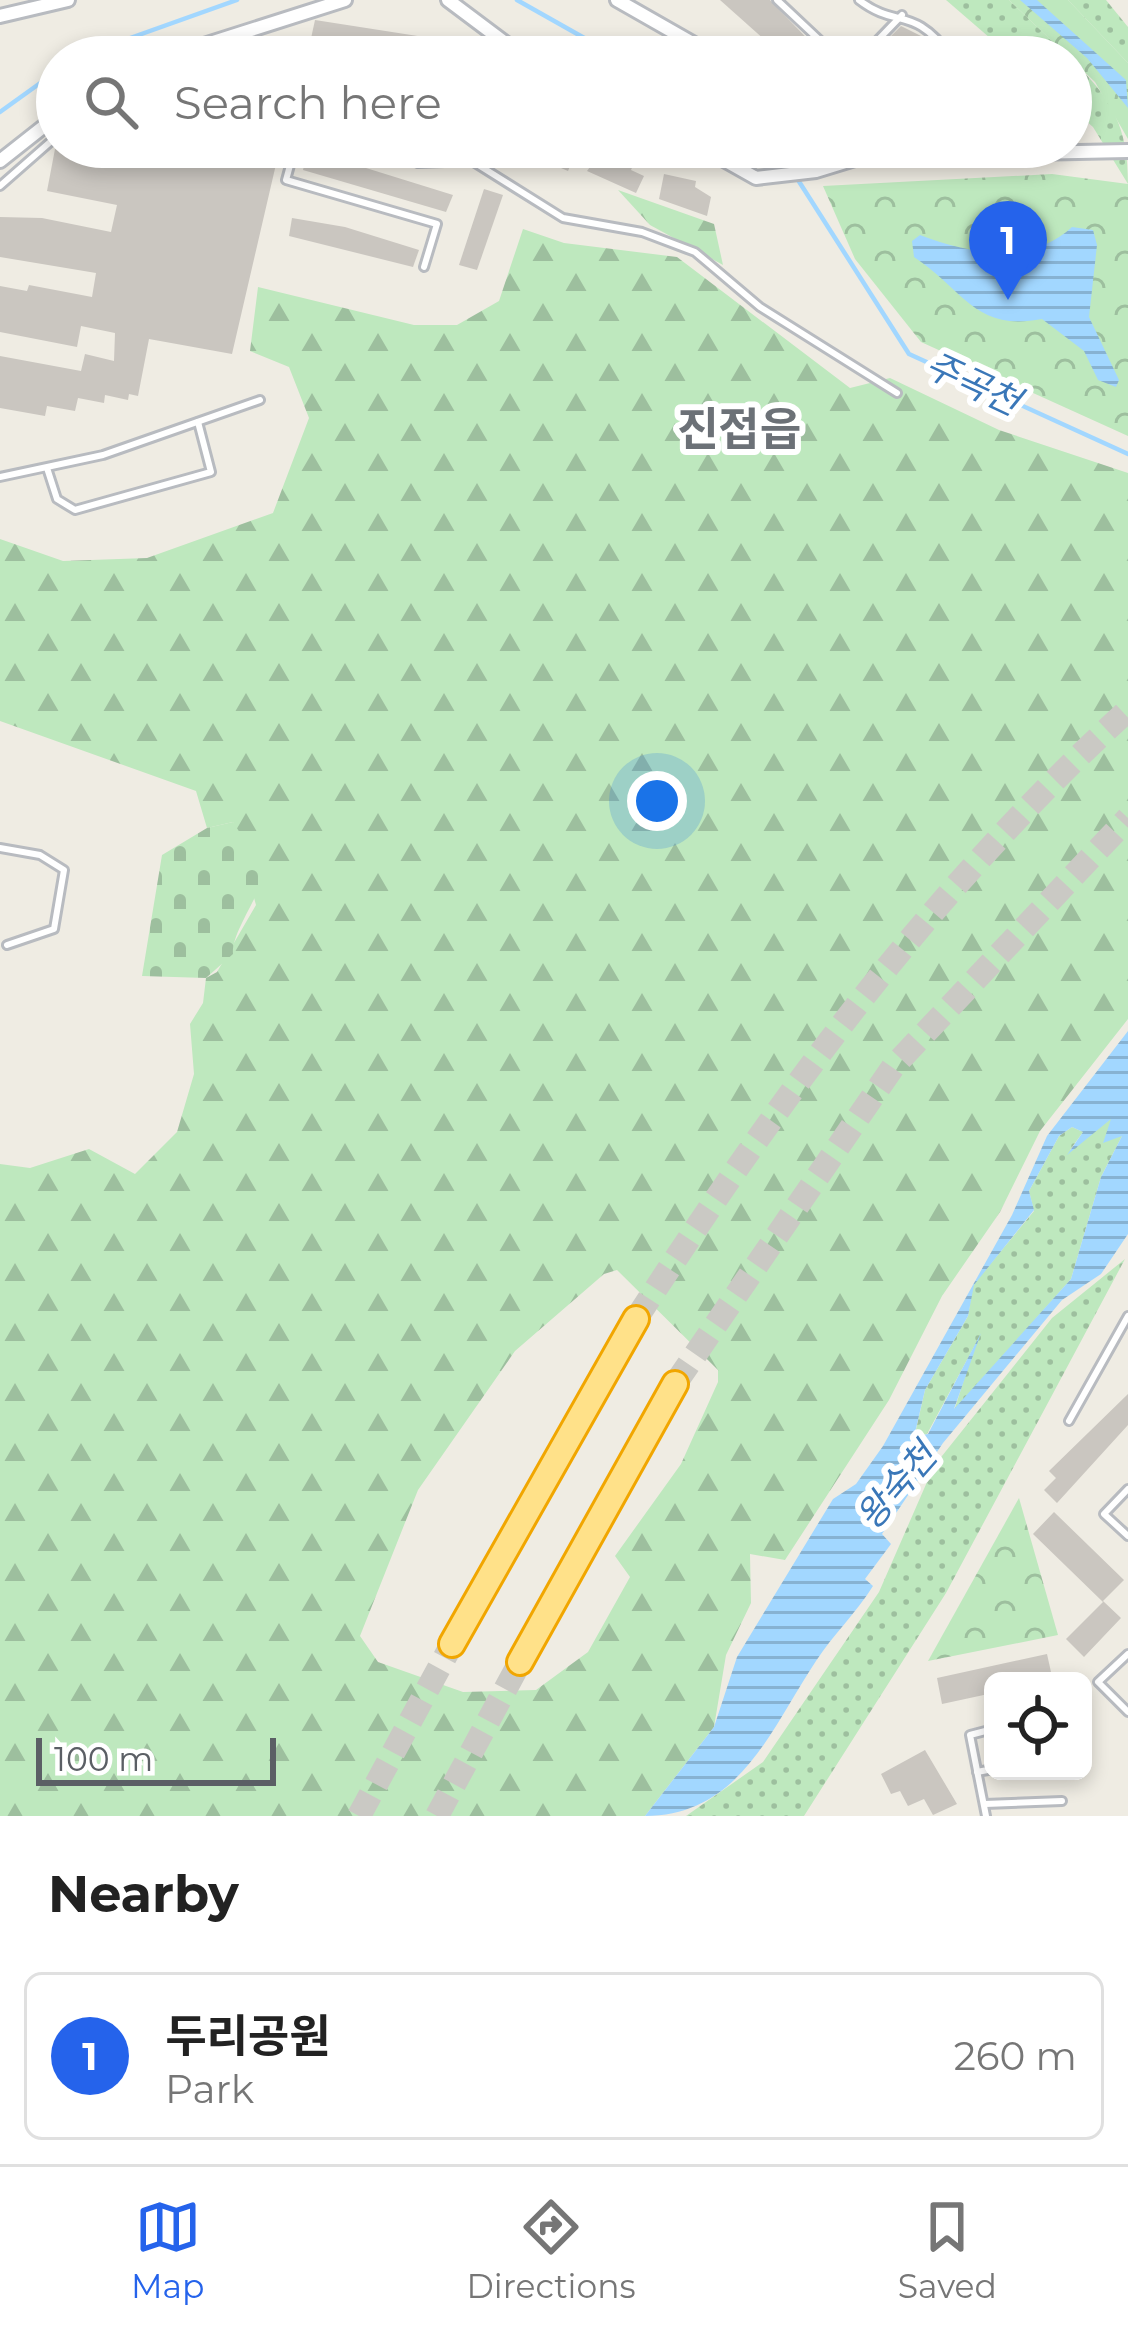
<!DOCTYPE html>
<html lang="en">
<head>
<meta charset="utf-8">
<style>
	:root { --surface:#fff; --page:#f6f6f6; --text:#222; --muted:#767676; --line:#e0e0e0; --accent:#2563eb }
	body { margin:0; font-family:Montserrat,"Noto Sans KR",sans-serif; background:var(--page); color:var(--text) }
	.controls { position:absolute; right:36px; bottom:36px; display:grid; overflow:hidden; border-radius:18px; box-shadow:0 6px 18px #0003 }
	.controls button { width:108px; height:108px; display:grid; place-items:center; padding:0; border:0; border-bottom:3px solid var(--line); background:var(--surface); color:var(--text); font:60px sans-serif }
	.scale { position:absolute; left:36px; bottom:30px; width:240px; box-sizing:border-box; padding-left:12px; border:6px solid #5b5f65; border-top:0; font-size:33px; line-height:42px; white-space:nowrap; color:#5b5f65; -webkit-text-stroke:9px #fff; paint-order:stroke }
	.you { position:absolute; left:657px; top:801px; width:42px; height:42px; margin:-30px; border:9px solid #fff; border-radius:50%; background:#1a73e8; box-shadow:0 0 0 18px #1a73e833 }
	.badge { display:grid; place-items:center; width:78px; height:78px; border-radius:50%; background:var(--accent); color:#fff; font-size:39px; font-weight:700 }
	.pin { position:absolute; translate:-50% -99px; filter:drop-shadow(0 3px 6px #0008) }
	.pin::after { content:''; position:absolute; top:63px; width:42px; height:36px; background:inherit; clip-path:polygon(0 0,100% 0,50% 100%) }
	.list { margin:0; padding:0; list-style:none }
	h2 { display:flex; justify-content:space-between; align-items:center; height:156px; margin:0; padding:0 48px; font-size:51px }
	h2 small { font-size:39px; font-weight:400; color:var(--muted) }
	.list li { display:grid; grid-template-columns:78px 1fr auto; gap:36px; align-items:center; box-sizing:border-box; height:168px; margin:0 24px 24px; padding:0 24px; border:3px solid var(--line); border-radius:18px }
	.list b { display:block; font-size:45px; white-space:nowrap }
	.list p { margin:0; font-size:39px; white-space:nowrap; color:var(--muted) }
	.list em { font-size:39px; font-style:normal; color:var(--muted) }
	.icon { flex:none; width:66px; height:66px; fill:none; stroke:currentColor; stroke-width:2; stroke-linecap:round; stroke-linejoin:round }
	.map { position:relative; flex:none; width:1128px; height:1816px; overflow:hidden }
	.search { position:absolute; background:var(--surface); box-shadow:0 6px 18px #0003; left:36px; right:36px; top:36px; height:132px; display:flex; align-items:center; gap:30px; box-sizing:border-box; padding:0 42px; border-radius:66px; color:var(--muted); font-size:45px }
	.sheet { height:348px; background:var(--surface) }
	nav { display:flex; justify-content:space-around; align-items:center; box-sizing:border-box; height:168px; border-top:3px solid var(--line); background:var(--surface); font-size:33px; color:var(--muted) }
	nav a { display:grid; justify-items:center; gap:6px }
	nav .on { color:var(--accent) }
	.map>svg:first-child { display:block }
	.grass { fill:url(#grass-dots) }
	.forest { fill:url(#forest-firs); fill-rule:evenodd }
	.cemetery { fill:url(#cemetery-stones) }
	.park { fill:url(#park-crowns) }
	.water { fill:url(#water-rules); fill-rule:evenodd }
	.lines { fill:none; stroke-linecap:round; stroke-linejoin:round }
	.stream { stroke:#a2d7ff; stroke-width:4.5 }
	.building { fill:#cac6c0 }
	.highway-tunnel { stroke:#cac9c4; stroke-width:24; stroke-dasharray:24 12; stroke-linecap:butt }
	.lane-casing { stroke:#b8bbc0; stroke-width:12 }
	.street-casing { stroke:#b8bbc0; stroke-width:18 }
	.highway-casing { stroke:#f1a600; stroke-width:30 }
	.lane { stroke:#fff; stroke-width:6 }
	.street { stroke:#fff; stroke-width:12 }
	.highway { stroke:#ffe189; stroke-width:24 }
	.labels { text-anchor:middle; stroke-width:12; stroke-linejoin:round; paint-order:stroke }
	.water-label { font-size:36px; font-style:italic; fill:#3a77b8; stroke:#fff }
	.district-label { font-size:45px; font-weight:bold; fill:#6c7177; stroke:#fff }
</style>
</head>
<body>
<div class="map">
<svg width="1128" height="1816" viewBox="0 0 1128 1816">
	<defs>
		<pattern id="grass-dots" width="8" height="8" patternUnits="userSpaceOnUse" patternTransform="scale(3)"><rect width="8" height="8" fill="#bee8be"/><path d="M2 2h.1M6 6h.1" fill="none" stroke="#9dbf9e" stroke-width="1.8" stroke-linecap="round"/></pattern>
		<pattern id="forest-firs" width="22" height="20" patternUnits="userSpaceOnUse" patternTransform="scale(3)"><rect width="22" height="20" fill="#bee8be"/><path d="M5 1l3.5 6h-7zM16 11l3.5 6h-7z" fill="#9dbf9e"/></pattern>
		<pattern id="cemetery-stones" width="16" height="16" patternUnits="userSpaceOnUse" patternTransform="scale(3)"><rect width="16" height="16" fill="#bee8be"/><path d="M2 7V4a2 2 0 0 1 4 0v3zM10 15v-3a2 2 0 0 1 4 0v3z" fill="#9dbf9e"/></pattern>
		<pattern id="park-crowns" width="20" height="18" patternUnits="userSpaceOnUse" patternTransform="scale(3)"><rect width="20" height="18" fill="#bee8be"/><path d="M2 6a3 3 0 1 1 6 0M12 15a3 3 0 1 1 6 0" fill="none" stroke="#9dbf9e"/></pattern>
		<pattern id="water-rules" width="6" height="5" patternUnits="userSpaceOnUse" patternTransform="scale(3)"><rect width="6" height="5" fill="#a2d7ff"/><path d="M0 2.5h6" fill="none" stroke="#87b2d2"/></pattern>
	</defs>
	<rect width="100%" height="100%" fill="#efece3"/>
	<g class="grass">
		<path d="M946,0h63l60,57h-57z"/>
		<path d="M1068,0h38l22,27v36z"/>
		<path d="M1071,59c41,40 57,67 57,125l-35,-57 -22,-19z"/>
		<path d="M1113,1117l-9,25 19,-8 -22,43 -30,102 -117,132 21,-66 -48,89 -13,4 11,-48 43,-74 5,-31 61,-74 -5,-20 30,-55 13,-9 11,5 -13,18z"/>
		<path d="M1125,1259l-179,334 -142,223h-118l77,-54 116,-170 55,-126 118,-148z"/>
	</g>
	<g class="forest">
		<path d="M618,190l96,34 9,41 -73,-40z"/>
		<path d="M523,229l41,14 113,14 173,131 40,-10 109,52 129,43v546l-88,112 -40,81 -58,84 -53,104 -104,160 -35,-6 1,49 -25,52 -12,72 -69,89h-645v-652l30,4 59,-19 46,25 42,-42 17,-58 -4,-50 13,-21 3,-25 11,-6 39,-67 -23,-83 -26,6 -11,-37 -196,-70v-182l63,22 84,-3 126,-45 36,-95 -20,-51 -39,-16 8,-64 156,38h43l42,-24zM617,1270l101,100v12l-37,82 -66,92 15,21 -42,75 -52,38 -73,2 -85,-30 -18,-26 58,-146 97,-139 89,-77z"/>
	</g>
	<path class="cemetery" d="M233,822l32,50c-7,27 -34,62 -32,82l-27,24 -64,-2 20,-121 45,-27z"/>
	<g class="park">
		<path d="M1009,0h59l60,63v76l-33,-57z"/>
		<path d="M1052,174l76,10v252l-207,-94 -66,-83 -32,-73z"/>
		<path d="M1019,1498l39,137 -130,26z"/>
	</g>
	<g class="water">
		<path d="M1020,0h17l89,80 2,28 -41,-50z"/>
		<path d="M1072,227l21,3 4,15 -8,72 30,63 -3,7 -18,-7 -14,-29 -42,-32c-67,13 -78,-29 -128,-62l-2,-16 8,-6c48,19 112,30 152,-8z"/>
		<path d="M1128,1031v203l-27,40 -39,26 -119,143 -61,91 9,10 -26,35 8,7c-17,27 -40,49 -57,75 -44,66 -76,155 -171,155l69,-89 23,-70 96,-158 23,-15 27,-38 129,-231 35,-79zM1111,1119l-8,24 19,-7 -21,41 -30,102 -117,130 27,-76 -53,101 -14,3 11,-47 43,-74 6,-31 60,-75 -5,-19 30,-55 13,-9 11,5 -16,23z"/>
	</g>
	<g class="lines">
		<g class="stream">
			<path d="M517,0l101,57"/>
			<path d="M77,57l160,-57"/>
			<path d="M0,112l57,-41"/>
			<path d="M777,147l132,207 219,100"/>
		</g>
	</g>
	<g class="building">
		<path d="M720,0h50l55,57h-41z"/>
		<path d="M315,20l109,17 -4,20h-113z"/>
		<path d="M901,26l20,10 21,21h-58l-6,-8z"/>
		<path d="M246,42l21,4 -2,11h-56z"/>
		<path d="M101,147h179l-48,207 -83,-15 -11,57 -9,-2 -1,6 -23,-5 -1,8 -26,-5 -3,13 -28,-5 -2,10 -45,-8v-52l81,15 4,-17 29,7 1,-28 -34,-7 -4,21 -77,-15v-46l27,5 2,-6 63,12 4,-24 -96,-16v-40l42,1 69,14 6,-27 -70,-14 8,-42 45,8z"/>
		<path d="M512,147h47l16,7 -7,17z"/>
		<path d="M605,147h36l-10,23 13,6 -8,17 -49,-22z"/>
		<path d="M308,150l145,45 -7,17 -143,-42z"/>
		<path d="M664,174l32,7 -1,6 16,10 -4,19 -48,-17z"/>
		<path d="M484,189l19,6 -26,75 -18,-5z"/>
		<path d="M292,218l53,9 74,23 -6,17 -124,-31z"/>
		<path d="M1128,1394v31l-71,78 -13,-13 12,-12 -7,-7z"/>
		<path d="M1054,1512l70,68 -21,21 18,17 -37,39 -18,-18 37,-37 -70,-68z"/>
		<path d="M1047,1654l6,27h-60v12l-51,11 -5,-26z"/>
		<path d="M925,1750l32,54 -24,11 -9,-16 -16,7 -8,-15 -9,3 -10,-20z"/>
	</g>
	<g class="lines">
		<g class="highway-tunnel">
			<path d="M636,1319c146,-224 293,-427 492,-609"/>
			<path d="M675,1384l218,-317 235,-249"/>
			<path d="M359,1816l93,-172"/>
			<path d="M437,1816l83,-154"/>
		</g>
		<defs>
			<g id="lane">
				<path d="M777,0l51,48 18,6 30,-12 26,-27"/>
				<path d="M859,0c39,30 52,3 93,57"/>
				<path d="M295,147l-9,33 151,44 -13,43"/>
				<path d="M385,147l33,16 54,-2 91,57 79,14 53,20 65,55 137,86"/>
				<path d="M0,186l57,-50"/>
				<path d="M47,468l10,31 18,11 136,-38 -13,-50"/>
				<path d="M0,477l103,-22 157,-55"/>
				<path d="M0,848l40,7 24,15 -10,59 -47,16"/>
				<path d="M1069,1421l59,-105"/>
				<path d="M1128,1489l-24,25 24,22"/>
				<path d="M1128,1654l-30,28 30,30"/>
				<path d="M977,1772l16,-3"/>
				<path d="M985,1804l77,-3"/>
				<path d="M986,1816l-16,-81 23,-6"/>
			</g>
			<g id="street">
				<path d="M448,0l76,57"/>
				<path d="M617,0l100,57"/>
				<path d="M0,16l68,-16"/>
				<path d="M166,57l179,-57"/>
				<path d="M701,147l55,31 60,-7 49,-15 263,-5"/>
				<path d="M0,161l57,-45"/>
			</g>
			<g id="highway">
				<path d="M452,1644l184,-325"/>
				<path d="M520,1662l155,-278"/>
			</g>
		</defs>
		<use href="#lane" class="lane-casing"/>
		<use href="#street" class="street-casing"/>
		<use href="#highway" class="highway-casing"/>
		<use href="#lane" class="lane"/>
		<use href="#street" class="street"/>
		<use href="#highway" class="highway"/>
	</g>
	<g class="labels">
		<g class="water-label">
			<text transform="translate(973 383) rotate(25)" y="13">주곡천</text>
			<text transform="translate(896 1486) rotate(-49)" y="13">왕숙천</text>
		</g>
		<g class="district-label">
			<text x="739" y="445">진접읍</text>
		</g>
	</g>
</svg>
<div class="controls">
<button><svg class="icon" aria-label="locate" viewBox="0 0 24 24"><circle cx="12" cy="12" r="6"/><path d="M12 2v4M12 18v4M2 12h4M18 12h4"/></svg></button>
</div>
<div class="scale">100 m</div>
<div class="you"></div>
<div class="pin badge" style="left:1008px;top:300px">1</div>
<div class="search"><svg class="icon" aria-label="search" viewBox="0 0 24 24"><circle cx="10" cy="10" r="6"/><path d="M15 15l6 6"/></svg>Search here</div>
</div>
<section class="sheet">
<h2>Nearby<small></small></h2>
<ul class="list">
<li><span class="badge">1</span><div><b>두리공원</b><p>Park</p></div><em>260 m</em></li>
</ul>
</section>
<nav>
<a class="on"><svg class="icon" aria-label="map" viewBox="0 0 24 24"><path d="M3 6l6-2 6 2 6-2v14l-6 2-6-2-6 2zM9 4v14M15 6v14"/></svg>Map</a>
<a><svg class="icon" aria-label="directions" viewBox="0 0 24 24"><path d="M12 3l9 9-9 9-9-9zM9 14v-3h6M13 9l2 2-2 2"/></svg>Directions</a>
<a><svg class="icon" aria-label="saved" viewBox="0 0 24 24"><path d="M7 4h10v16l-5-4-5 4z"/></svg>Saved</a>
</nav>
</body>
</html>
